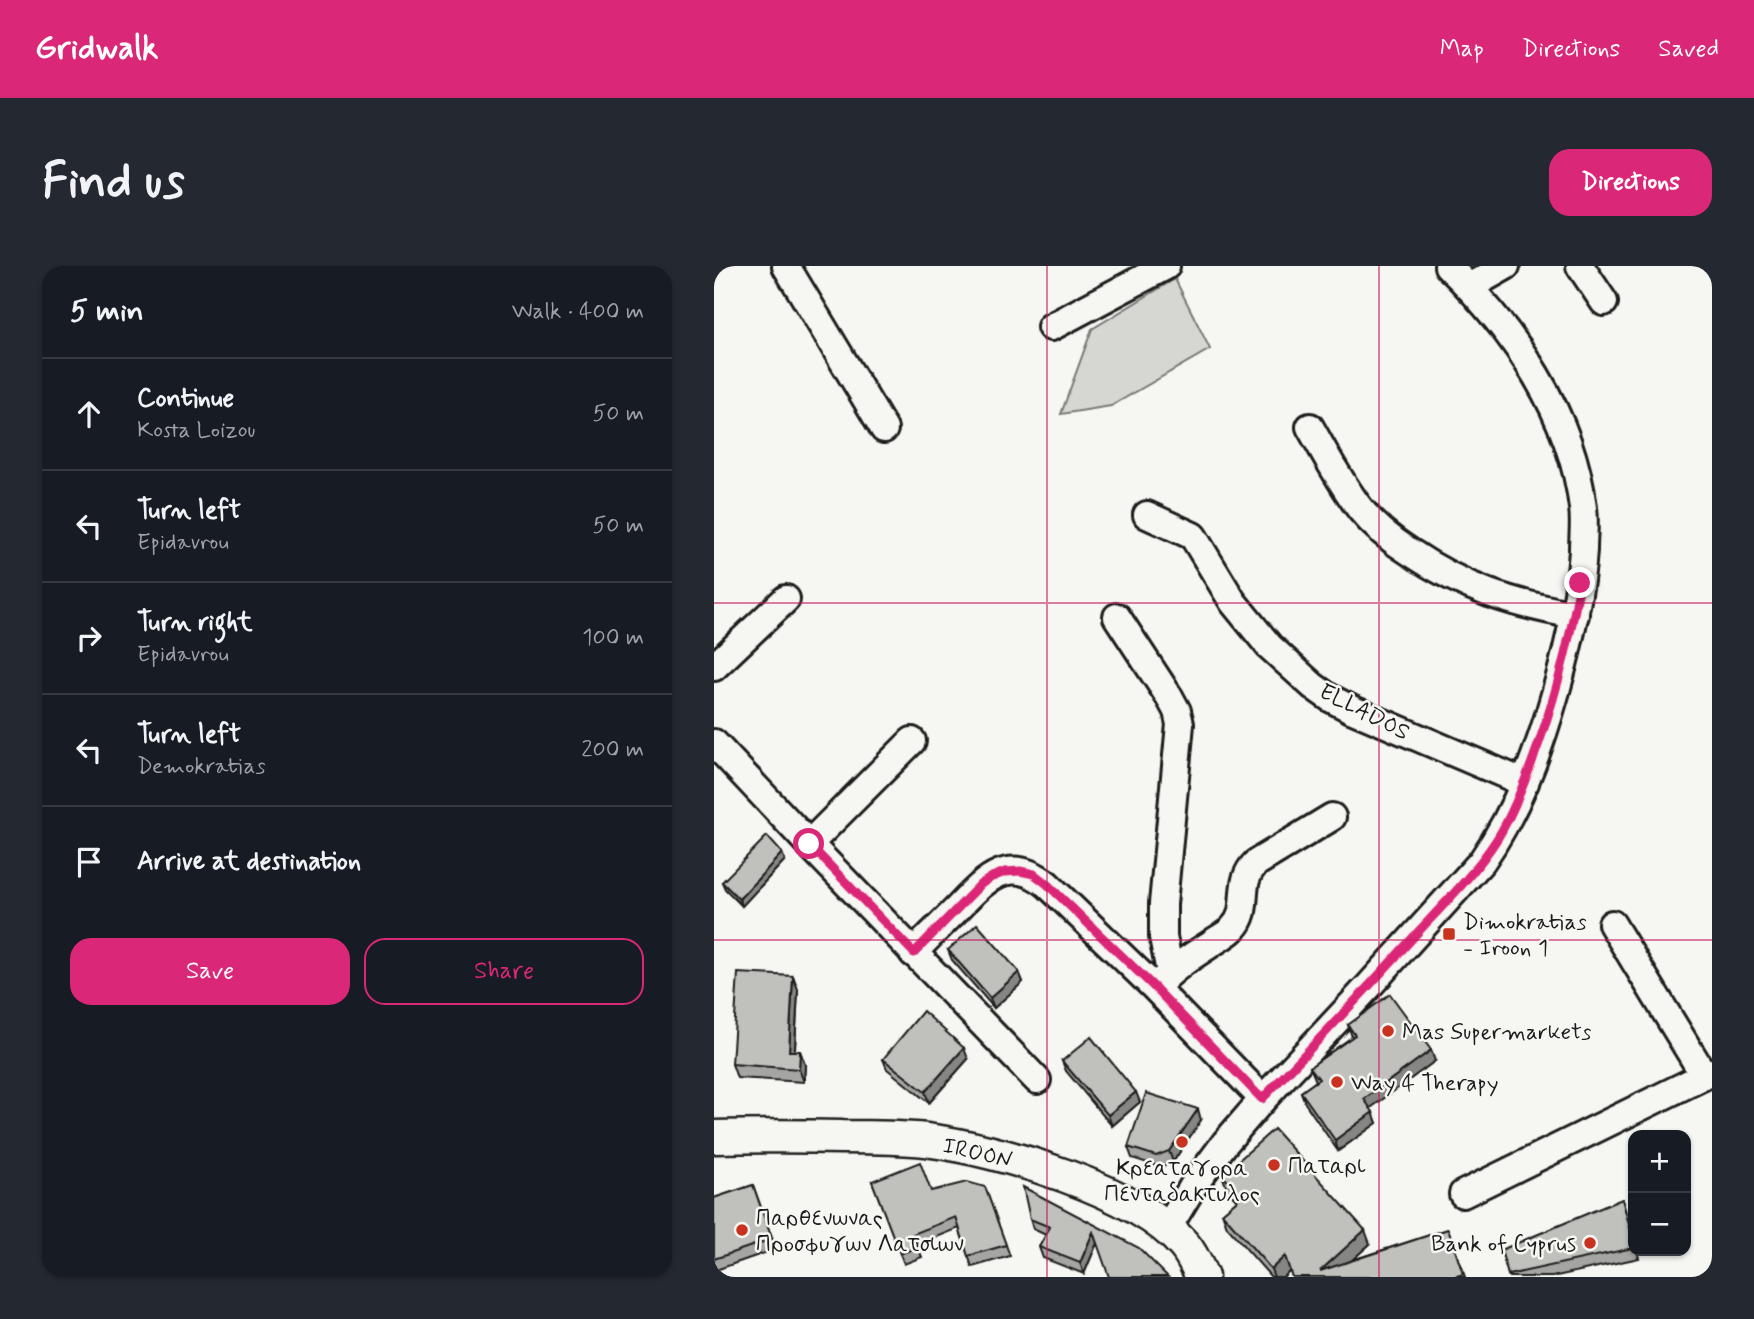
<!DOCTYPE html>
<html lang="en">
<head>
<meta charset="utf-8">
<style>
	:root { --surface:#171b24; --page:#242831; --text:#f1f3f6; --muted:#9ea1a6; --line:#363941; --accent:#db2777 }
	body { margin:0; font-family:Mynerve,sans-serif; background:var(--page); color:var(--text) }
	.controls { position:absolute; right:21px; bottom:21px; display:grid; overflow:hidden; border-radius:14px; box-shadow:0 2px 5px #0004 }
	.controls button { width:63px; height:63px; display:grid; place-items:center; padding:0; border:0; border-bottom:2px solid var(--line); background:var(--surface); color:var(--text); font:35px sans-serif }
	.stop { position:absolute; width:21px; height:21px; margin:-16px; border:5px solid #db2777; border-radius:50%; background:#fff }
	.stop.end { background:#db2777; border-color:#fff; box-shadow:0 2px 7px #0008 }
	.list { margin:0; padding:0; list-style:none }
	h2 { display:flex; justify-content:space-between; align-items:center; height:91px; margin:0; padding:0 28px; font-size:30px }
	h2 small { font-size:23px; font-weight:400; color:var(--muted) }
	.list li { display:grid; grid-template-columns:46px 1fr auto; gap:21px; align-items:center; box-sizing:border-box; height:112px; padding:0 28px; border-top:2px solid var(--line) }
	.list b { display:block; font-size:26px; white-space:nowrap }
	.list p { margin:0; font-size:23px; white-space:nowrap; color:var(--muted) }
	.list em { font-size:23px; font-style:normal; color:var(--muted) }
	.actions { display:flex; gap:14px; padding:21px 28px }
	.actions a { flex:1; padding:16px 0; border:2px solid var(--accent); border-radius:21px; text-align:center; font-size:24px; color:var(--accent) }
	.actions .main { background:var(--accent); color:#fff }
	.icon { flex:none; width:38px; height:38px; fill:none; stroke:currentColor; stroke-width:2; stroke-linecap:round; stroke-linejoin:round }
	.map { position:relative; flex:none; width:998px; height:1011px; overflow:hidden; border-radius:21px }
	header { display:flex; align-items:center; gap:42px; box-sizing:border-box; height:98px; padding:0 35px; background:var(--accent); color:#fff }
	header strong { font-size:33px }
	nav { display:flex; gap:38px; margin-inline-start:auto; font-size:24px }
	.intro { display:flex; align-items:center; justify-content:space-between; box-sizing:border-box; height:168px; padding:0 42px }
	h1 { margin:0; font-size:49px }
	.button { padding:18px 32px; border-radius:21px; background:var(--accent); color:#fff; font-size:24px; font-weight:700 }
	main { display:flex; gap:42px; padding:0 42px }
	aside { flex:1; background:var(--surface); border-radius:21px; box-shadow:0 2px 5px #0004 }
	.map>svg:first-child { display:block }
	.green { fill:#d6d6d2; stroke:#797977; stroke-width:2 }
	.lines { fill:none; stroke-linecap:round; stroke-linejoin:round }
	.minor-casing { stroke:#1c1c1c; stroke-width:32 }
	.tertiary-casing { stroke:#1c1c1c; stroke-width:37 }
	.minor { stroke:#f6f6f2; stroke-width:26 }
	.tertiary { stroke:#f6f6f2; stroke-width:32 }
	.wall { fill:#a5a5a3; stroke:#1c1c1c; stroke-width:2 }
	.shaded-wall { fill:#868684; stroke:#1c1c1c; stroke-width:2 }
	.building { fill:#c0c0bd; stroke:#1c1c1c; stroke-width:2 }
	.route { stroke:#db2777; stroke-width:9 }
	.grid { fill:none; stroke:#c2185b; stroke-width:2; stroke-opacity:0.55 }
	.poi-dot { fill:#c8321e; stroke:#f6f6f2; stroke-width:2.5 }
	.labels { text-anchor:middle; stroke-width:5; stroke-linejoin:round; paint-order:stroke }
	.street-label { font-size:23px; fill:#1c1c1c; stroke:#f6f6f2 }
	.poi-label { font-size:23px; fill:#1c1c1c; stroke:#f6f6f2; text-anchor:start }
</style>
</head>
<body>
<header>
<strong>Gridwalk</strong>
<nav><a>Map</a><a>Directions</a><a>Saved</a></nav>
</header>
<div class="intro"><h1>Find us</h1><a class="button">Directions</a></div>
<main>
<aside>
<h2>5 min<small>Walk · 400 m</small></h2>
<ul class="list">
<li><svg class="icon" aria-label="ahead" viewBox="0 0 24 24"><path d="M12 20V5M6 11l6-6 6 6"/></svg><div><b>Continue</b><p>Kosta Loizou</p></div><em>50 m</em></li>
<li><svg class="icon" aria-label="left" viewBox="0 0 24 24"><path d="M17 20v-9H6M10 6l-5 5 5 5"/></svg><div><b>Turn left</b><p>Epidavrou</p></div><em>50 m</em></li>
<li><svg class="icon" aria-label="right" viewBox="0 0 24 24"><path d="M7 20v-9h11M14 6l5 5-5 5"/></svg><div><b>Turn right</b><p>Epidavrou</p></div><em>100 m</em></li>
<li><svg class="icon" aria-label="left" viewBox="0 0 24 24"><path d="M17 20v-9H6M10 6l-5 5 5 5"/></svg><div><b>Turn left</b><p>Demokratias</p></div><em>200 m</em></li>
<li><svg class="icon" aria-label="arrive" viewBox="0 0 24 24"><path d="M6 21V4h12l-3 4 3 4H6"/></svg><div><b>Arrive at destination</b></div></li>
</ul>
<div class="actions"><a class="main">Save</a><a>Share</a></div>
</aside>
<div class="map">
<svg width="998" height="1011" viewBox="0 0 998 1011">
	<rect width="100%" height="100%" fill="#f6f6f2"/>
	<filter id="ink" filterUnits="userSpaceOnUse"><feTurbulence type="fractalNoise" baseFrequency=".0143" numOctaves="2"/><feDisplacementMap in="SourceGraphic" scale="14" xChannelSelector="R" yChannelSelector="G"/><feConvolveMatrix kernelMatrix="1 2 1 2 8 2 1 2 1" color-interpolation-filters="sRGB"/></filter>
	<g filter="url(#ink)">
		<path class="green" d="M461,13l35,70 -99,57 -50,8 31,-85z"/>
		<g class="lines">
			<defs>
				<g id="minor">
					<path d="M72,0l98,163"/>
					<path d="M866,0l24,36"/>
					<path d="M755,21l37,-21"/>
					<path d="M337,61l115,-61"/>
					<path d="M596,161c16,28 31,57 51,83 14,17 30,30 49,42 55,37 100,51 165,63"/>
					<path d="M433,249l46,21 40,66 36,44 44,40 17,12 21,11 174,74"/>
					<path d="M403,351l53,81 7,13 3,13 -17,180v33l7,35"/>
					<path d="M0,401l72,-68"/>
					<path d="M0,477l95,101 228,236"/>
					<path d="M95,578l103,-103"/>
					<path d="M898,658l92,151"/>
					<path d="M199,687c14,-15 29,-29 43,-43 28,-29 51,-57 91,-26l108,104 108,111"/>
					<path d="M445,718c16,-18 37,-30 56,-43 6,-4 14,-8 18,-13 19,-19 2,-45 23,-65l76,-46"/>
					<path d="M749,928l249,-122"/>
					<path d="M453,963l28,-46 30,-40 38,-44 105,-112 114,-126c36,-52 57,-110 74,-170 13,-46 24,-93 27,-141 0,-14 2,-28 0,-42 -11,-94 -69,-178 -135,-242"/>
				</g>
				<path id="tertiary" d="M0,871c43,-1 85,-1 128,0 28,0 56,0 84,3 71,9 211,50 258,105 8,9 13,21 18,32"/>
			</defs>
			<use href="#minor" class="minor-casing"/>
			<use href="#tertiary" class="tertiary-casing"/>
			<use href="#minor" class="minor"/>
			<use href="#tertiary" class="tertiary"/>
		</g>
		<g class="wall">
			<path d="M71,594l-43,46 -17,-17 -3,-7z"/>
			<path d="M234,684l71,22 4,10 -29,26 -42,-48z"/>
			<path d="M79,710l5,14 -3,61h5l5,14 -1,17 -67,-4 -5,-14z"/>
			<path d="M634,759l87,36 -65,47 7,15 -39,28 -33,-48 -4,-11 15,-11 -6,-14 42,-30z"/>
			<path d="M169,793h85l-39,44 -42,-34z"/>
			<path d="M348,795l78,41 -28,24 -46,-55z"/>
			<path d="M487,854l-28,42 -13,5 -28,-9 -4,-11z"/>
			<path d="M508,909l148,69 -18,16 96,-31 17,48h-173l-2,-7 -7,7h-12l-44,-50 -5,-14 15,-13 -10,-11z"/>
			<path d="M158,915l59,10 54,-4 25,69 -38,11 -13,-39 -42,17 5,12 -18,7z"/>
			<path d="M39,919l23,64 -60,21 -2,-6v-66z"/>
			<path d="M908,933l11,37v15h4l2,7 -87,19h-43l-8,-27z"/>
			<path d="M316,953l67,24 -13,31 -41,-16 -4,-11 7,-12 -13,-6z"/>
		</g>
		<g class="shaded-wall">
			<path d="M68,587l3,7 -43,46 -3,-7z"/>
			<path d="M305,706l4,10 -29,26 -4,-10z"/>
			<path d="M79,710l5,14 -4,74 -5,-13z"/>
			<path d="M250,782l4,11 -39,44 -4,-11z"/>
			<path d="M717,784l4,11 -67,49 -4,-11z"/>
			<path d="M86,785l5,14 -1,17 -5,-13z"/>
			<path d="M422,826l4,10 -28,24 -4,-11z"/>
			<path d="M484,843l3,11 -28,42 -4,-11z"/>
			<path d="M659,846l4,11 -39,28 -3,-11z"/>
			<path d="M651,964l5,14 -37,33 -13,-6z"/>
			<path d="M379,966l4,11 -13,31 -4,-11z"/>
			<path d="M571,990l5,14 -7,7h-9l-3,-8z"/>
		</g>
		<g class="building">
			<path d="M53,570l15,17 -43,46 -17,-17z"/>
			<path d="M263,658l42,48 -29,26 -42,-48z"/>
			<path d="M24,707l55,3 -4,75h11l-1,18 -67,-5z"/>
			<path d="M676,728l41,56 -67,49 9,13 -38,28 -34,-48 18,-13 -9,-12 45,-32 -7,-10z"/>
			<path d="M209,745l41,37 -39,44 -42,-33z"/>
			<path d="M377,771l45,55 -28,23 -46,-54z"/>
			<path d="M432,827l52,16 -29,42 -13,5 -28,-9z"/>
			<path d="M560,863l91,101 -45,41 128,-42 15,45 -9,3h-162l-7,-21 -14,13 -49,-56 20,-17 -20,-21z"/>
			<path d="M206,896l11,29 36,-9 18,5 21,58 -38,11 -12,-39 -43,17 5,13 -18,7 -28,-73z"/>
			<path d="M39,919l19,54 -58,20v-61z"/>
			<path d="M309,921l116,61 29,29h-59l-16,-45 -13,31 -41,-16 11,-20 -20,-8z"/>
			<path d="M908,933l11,40v9l-125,27 -7,-25z"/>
		</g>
	</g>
	<g class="lines" filter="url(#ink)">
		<path class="route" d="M95,578l105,109 67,-69 11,-7 13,-5 15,-1 14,3 13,10 108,104 107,111c53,-55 105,-110 156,-167 28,-30 57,-59 79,-93 15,-24 25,-51 35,-77 22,-58 37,-118 48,-179"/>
	</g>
	<path class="grid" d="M333,0v1011M665,0v1011M0,337h998M0,674h998"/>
	<g class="poi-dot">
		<rect x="728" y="661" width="14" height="14" rx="3.5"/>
		<circle cx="674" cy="765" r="7"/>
		<circle cx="623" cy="816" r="7"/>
		<circle cx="468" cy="876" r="7"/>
		<circle cx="560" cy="899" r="7"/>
		<circle cx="28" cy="964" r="7"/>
		<circle cx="876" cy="977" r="7"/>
	</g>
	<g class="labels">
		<g class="street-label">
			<text transform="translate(651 445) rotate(27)" y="8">ELLADOS</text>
			<text transform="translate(264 886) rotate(13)" y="8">IROON</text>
		</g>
		<g class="poi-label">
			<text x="749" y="663">Dimokratias<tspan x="749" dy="26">- Iroon 1</tspan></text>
			<text x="688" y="773">Mas Supermarkets</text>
			<text x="637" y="824">Way 4 Therapy</text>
			<text x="574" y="907">Παταρι</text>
			<text x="468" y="909" text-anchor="middle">Κρεαταγορα<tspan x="468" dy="26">Πενταδακτυλος</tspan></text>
			<text x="42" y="959">Παρθενωνας<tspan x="42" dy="26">Προσφυγων Λατσιων</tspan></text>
			<text x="862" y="985" text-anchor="end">Bank of Cyprus</text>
		</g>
	</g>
</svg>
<div class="controls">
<button>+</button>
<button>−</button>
</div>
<div class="stop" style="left:95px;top:578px"></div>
<div class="stop end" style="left:866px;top:317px"></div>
</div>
</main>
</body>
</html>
